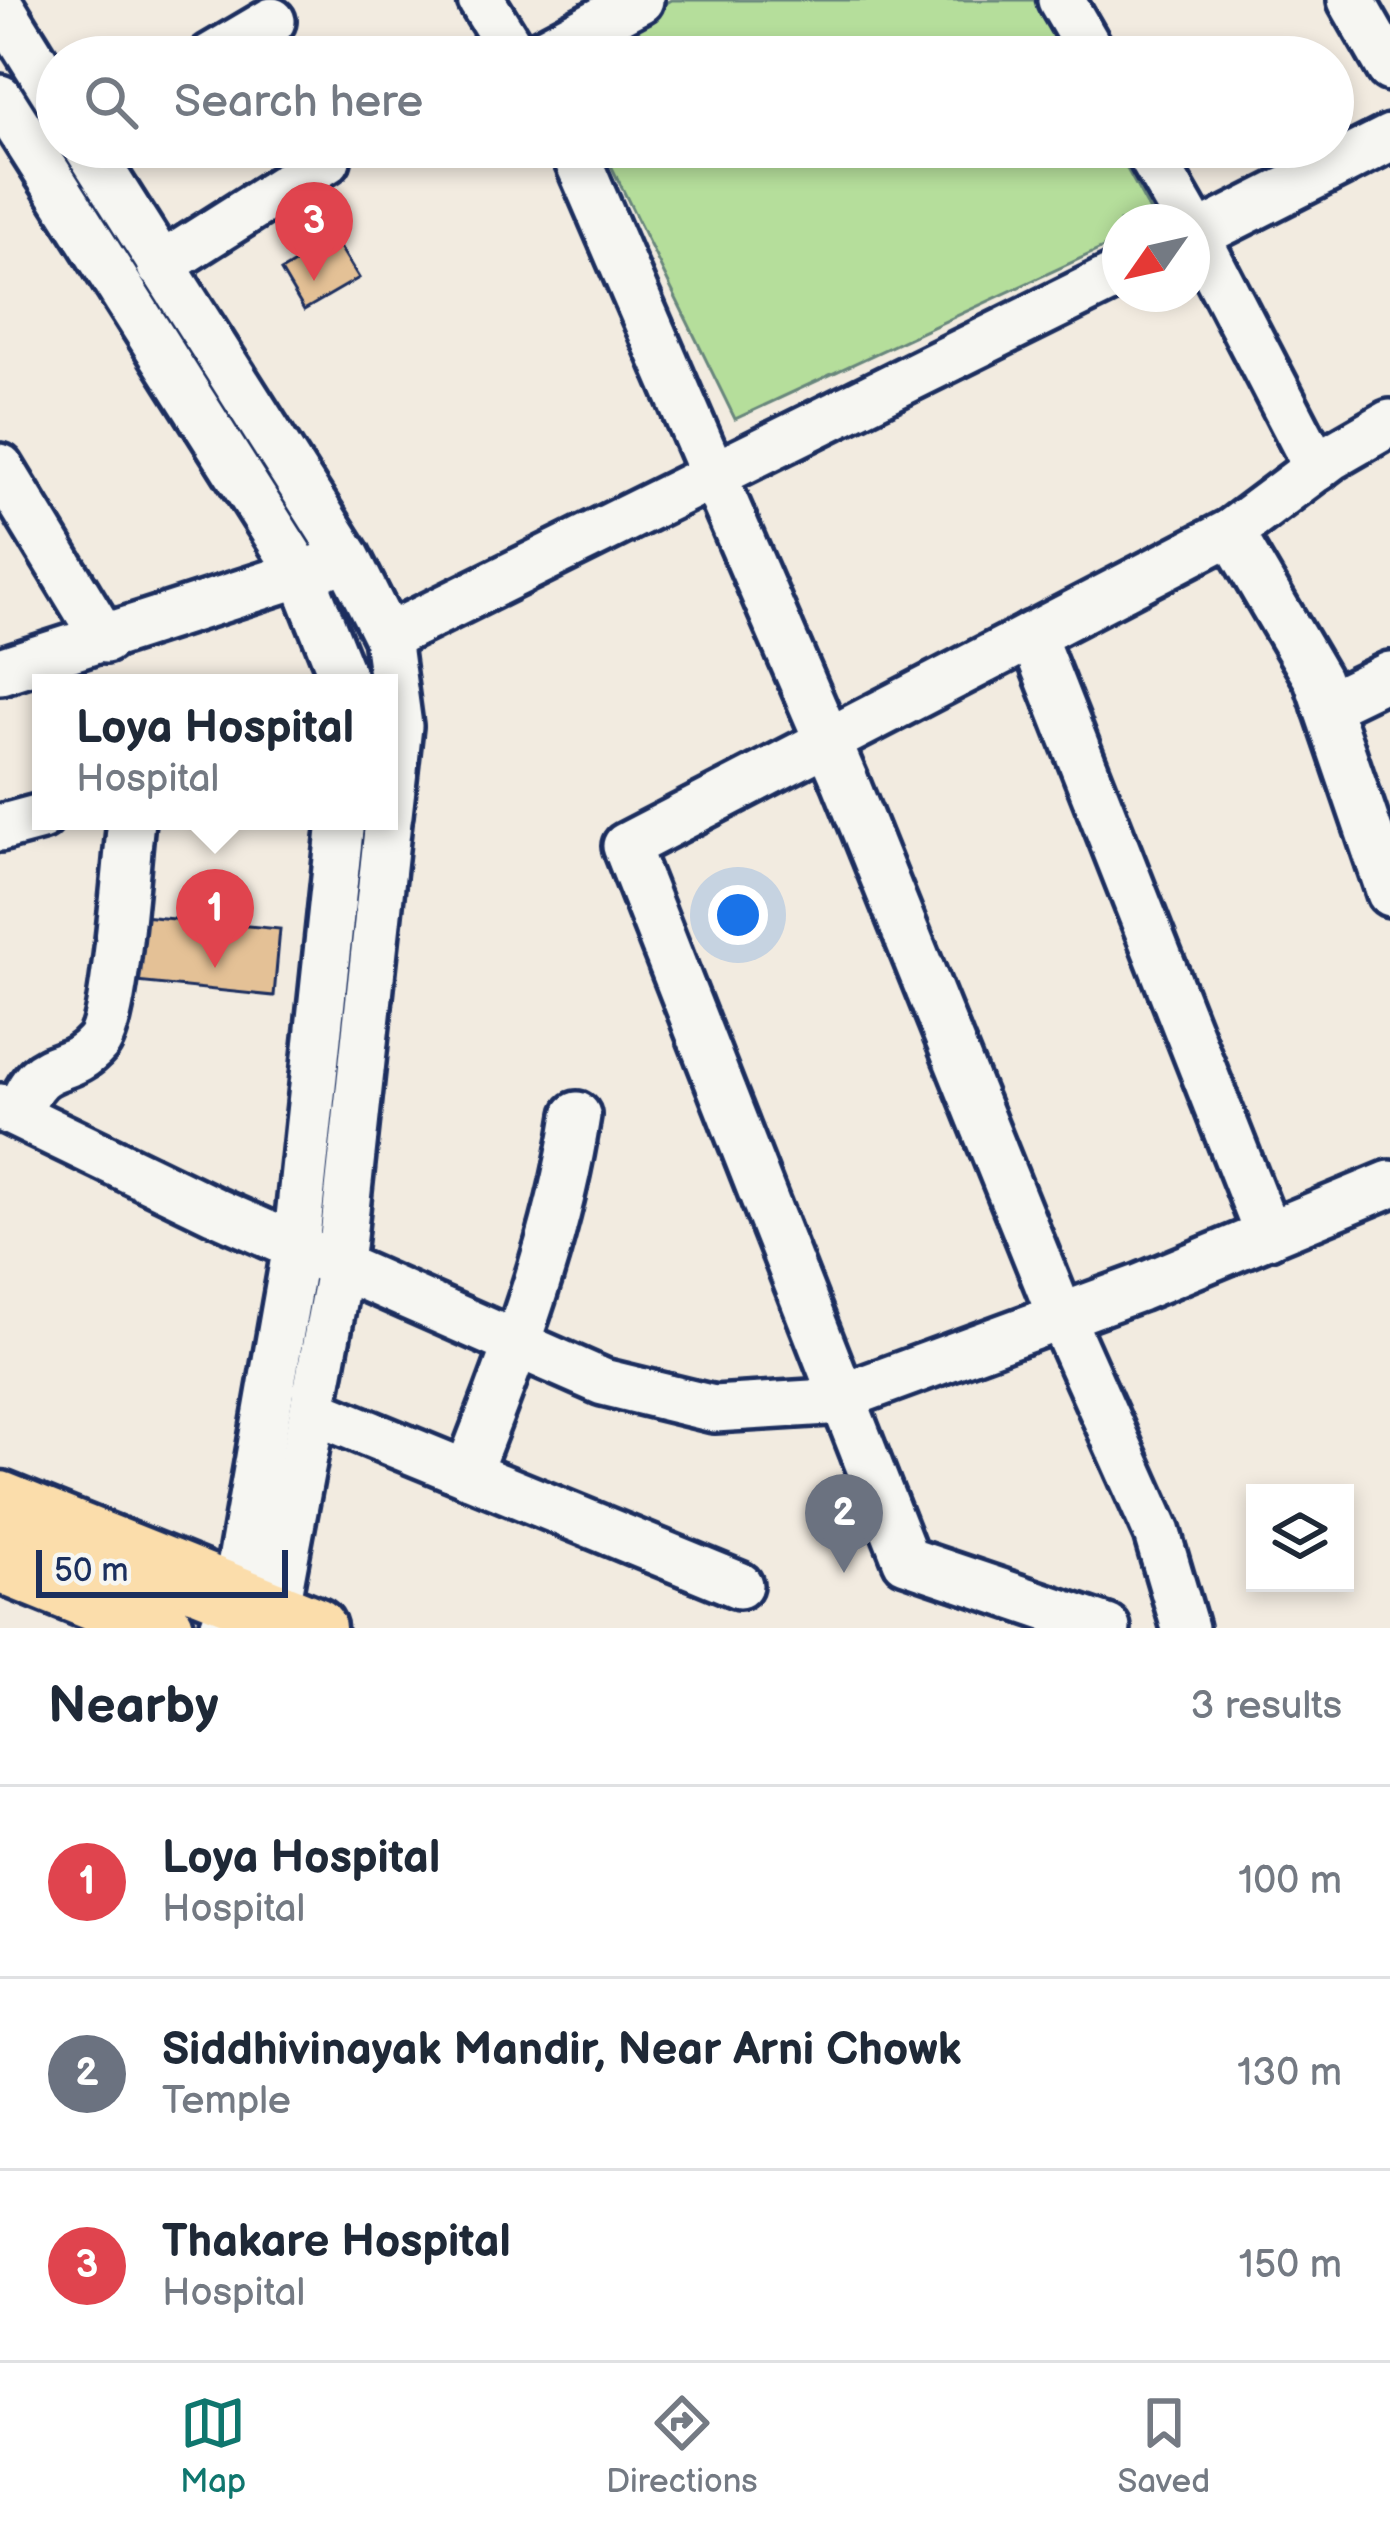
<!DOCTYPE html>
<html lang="en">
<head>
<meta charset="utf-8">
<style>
	:root { --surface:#fff; --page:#f6f6f7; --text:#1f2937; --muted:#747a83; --line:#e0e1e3; --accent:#0f766e }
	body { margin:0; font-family:"Balsamiq Sans",sans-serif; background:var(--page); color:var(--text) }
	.controls { position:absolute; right:36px; bottom:36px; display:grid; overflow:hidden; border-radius:0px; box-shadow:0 6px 18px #0003 }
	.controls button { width:108px; height:108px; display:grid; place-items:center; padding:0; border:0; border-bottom:3px solid var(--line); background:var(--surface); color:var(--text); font:60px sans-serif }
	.compass { position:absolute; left:1102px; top:204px; width:108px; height:108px; border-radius:50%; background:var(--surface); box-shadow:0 6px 18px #0003; rotate:236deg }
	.scale { position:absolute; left:36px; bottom:30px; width:252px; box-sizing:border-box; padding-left:12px; border:6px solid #1b2f5e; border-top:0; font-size:33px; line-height:42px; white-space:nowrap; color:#1b2f5e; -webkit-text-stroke:9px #f6f6f2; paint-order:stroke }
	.you { position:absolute; left:738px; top:915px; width:42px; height:42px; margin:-30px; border:9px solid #fff; border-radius:50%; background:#1a73e8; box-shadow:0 0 0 18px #1a73e833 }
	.badge { display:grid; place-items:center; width:78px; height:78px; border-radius:50%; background:var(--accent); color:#fff; font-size:39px; font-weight:700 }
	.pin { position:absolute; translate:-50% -99px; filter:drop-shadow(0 3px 6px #0008) }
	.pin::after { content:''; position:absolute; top:63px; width:42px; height:36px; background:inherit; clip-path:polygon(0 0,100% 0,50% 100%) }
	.popup { position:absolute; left:32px; top:674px; width:366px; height:156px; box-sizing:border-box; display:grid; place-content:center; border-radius:0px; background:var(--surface); filter:drop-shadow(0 3px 9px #0005); font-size:39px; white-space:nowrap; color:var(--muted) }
	.popup b { font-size:45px; color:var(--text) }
	.popup::after { content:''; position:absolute; left:50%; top:100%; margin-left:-24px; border:24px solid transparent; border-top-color:var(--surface) }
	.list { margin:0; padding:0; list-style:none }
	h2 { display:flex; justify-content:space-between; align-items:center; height:156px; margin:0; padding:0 48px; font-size:51px }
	h2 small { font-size:39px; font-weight:400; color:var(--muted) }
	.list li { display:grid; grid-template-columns:78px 1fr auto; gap:36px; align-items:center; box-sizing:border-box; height:192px; padding:0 48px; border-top:3px solid var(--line) }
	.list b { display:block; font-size:45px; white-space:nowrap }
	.list p { margin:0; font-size:39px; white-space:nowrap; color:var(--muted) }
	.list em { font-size:39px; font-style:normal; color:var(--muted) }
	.icon { flex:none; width:66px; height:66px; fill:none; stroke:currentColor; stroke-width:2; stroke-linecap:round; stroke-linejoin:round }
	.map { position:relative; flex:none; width:1390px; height:1628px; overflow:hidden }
	.search { position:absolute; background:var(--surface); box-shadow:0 6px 18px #0003; left:36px; right:36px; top:36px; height:132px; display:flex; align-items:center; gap:30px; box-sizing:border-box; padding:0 42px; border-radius:66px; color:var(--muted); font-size:45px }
	.sheet { height:732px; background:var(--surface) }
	nav { display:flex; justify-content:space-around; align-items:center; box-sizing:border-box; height:168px; border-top:3px solid var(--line); background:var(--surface); font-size:33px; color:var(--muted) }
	nav a { display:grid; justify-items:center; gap:6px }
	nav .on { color:var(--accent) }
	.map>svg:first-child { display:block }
	.green { fill:#b5de9b; stroke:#68867c; stroke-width:3 }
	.building { fill:#e4c196; stroke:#1b2f5e; stroke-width:3 }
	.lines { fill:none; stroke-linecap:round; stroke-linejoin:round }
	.minor-casing { stroke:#1b2f5e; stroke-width:54 }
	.major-casing { stroke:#1b2f5e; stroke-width:69 }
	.minor { stroke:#f6f6f2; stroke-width:45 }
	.major { stroke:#fbddab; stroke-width:60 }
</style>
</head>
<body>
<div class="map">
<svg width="1390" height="1628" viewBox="0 0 1390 1628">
	<rect width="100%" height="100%" fill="#f2ebe0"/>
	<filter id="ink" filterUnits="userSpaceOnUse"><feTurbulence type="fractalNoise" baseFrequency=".00833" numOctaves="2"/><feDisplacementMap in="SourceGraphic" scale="24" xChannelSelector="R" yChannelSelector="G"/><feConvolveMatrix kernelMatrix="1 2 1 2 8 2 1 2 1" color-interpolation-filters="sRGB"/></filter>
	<g filter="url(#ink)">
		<g class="green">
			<path d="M671,0h363l31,57h-499z"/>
			<path d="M602,147h513l41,75h-36v18l-385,179z"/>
		</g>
		<g class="building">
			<path d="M335,239l24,39 -55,32 -23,-39z"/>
			<path d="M142,916l138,13 -6,67 -138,-14z"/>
		</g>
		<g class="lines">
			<defs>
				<g id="minor">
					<path d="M481,0l35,57"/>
					<path d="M1061,0l33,57"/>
					<path d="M1351,0l39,68"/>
					<path d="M0,5l57,92"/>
					<path d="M211,57l61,-36"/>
					<path d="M533,57l107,-57"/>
					<path d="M0,98l302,477 43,108"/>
					<path d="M87,147l260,410 40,80 12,89 -10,89"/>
					<path d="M572,147l273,634 216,536 96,216 28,95"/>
					<path d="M1146,147l43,75"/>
					<path d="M1192,227l125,241"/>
					<path d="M1192,238l198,-100"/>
					<path d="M160,266l167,-106"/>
					<path d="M0,467l105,173"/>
					<path d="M1231,532l86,147 73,214"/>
					<path d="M1032,635l236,600"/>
					<path d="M387,637l733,-363"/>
					<path d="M0,671l328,-106"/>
					<path d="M1326,706l64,-31"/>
					<path d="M0,828l41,-11"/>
					<path d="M0,1107l215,104 388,171 111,27 114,-7 311,-114 251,-104"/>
					<path d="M18,1115c21,-64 47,-35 79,-72 19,-22 29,-183 34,-222"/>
					<path d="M314,1411l425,174"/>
					<path d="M467,1474c46,-117 91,-234 110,-359"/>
					<path d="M223,1628l12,-33 61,-349 45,-425"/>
					<path d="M272,1628l68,-363 48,-444"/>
					<path d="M1107,1628l-201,-68 -280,-714 605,-314 100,-75 59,-34"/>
				</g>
				<g id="major">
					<path d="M0,1502l315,126"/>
					<path d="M0,1562l163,66"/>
				</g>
			</defs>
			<use href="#minor" class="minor-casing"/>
			<use href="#major" class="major-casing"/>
			<use href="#minor" class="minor"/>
			<use href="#major" class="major"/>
		</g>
	</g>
</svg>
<div class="controls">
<button><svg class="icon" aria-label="layers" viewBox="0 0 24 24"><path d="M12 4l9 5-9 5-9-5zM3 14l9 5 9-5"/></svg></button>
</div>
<svg class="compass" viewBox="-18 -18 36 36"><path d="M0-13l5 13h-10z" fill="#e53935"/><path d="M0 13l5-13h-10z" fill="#747a83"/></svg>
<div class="scale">50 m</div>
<div class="you"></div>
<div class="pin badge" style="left:215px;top:968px;background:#e0444e">1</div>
<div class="popup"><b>Loya Hospital</b>Hospital</div>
<div class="pin badge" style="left:844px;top:1573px;background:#6b7280">2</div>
<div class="pin badge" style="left:314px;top:281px;background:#e0444e">3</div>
<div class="search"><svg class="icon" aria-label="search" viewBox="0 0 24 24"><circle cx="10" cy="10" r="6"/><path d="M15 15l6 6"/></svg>Search here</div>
</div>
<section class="sheet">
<h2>Nearby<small>3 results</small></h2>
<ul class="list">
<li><span class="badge" style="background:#e0444e">1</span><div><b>Loya Hospital</b><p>Hospital</p></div><em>100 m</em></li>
<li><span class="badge" style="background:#6b7280">2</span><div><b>Siddhivinayak Mandir, Near Arni Chowk</b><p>Temple</p></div><em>130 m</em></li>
<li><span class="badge" style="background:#e0444e">3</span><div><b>Thakare Hospital</b><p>Hospital</p></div><em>150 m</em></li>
</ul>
</section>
<nav>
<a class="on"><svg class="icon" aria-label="map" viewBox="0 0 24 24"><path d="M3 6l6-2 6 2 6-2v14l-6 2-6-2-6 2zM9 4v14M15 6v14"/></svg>Map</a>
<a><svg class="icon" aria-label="directions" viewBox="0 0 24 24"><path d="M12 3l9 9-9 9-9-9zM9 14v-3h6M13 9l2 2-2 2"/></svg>Directions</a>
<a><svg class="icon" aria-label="saved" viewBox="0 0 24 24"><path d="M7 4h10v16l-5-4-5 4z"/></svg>Saved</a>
</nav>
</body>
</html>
